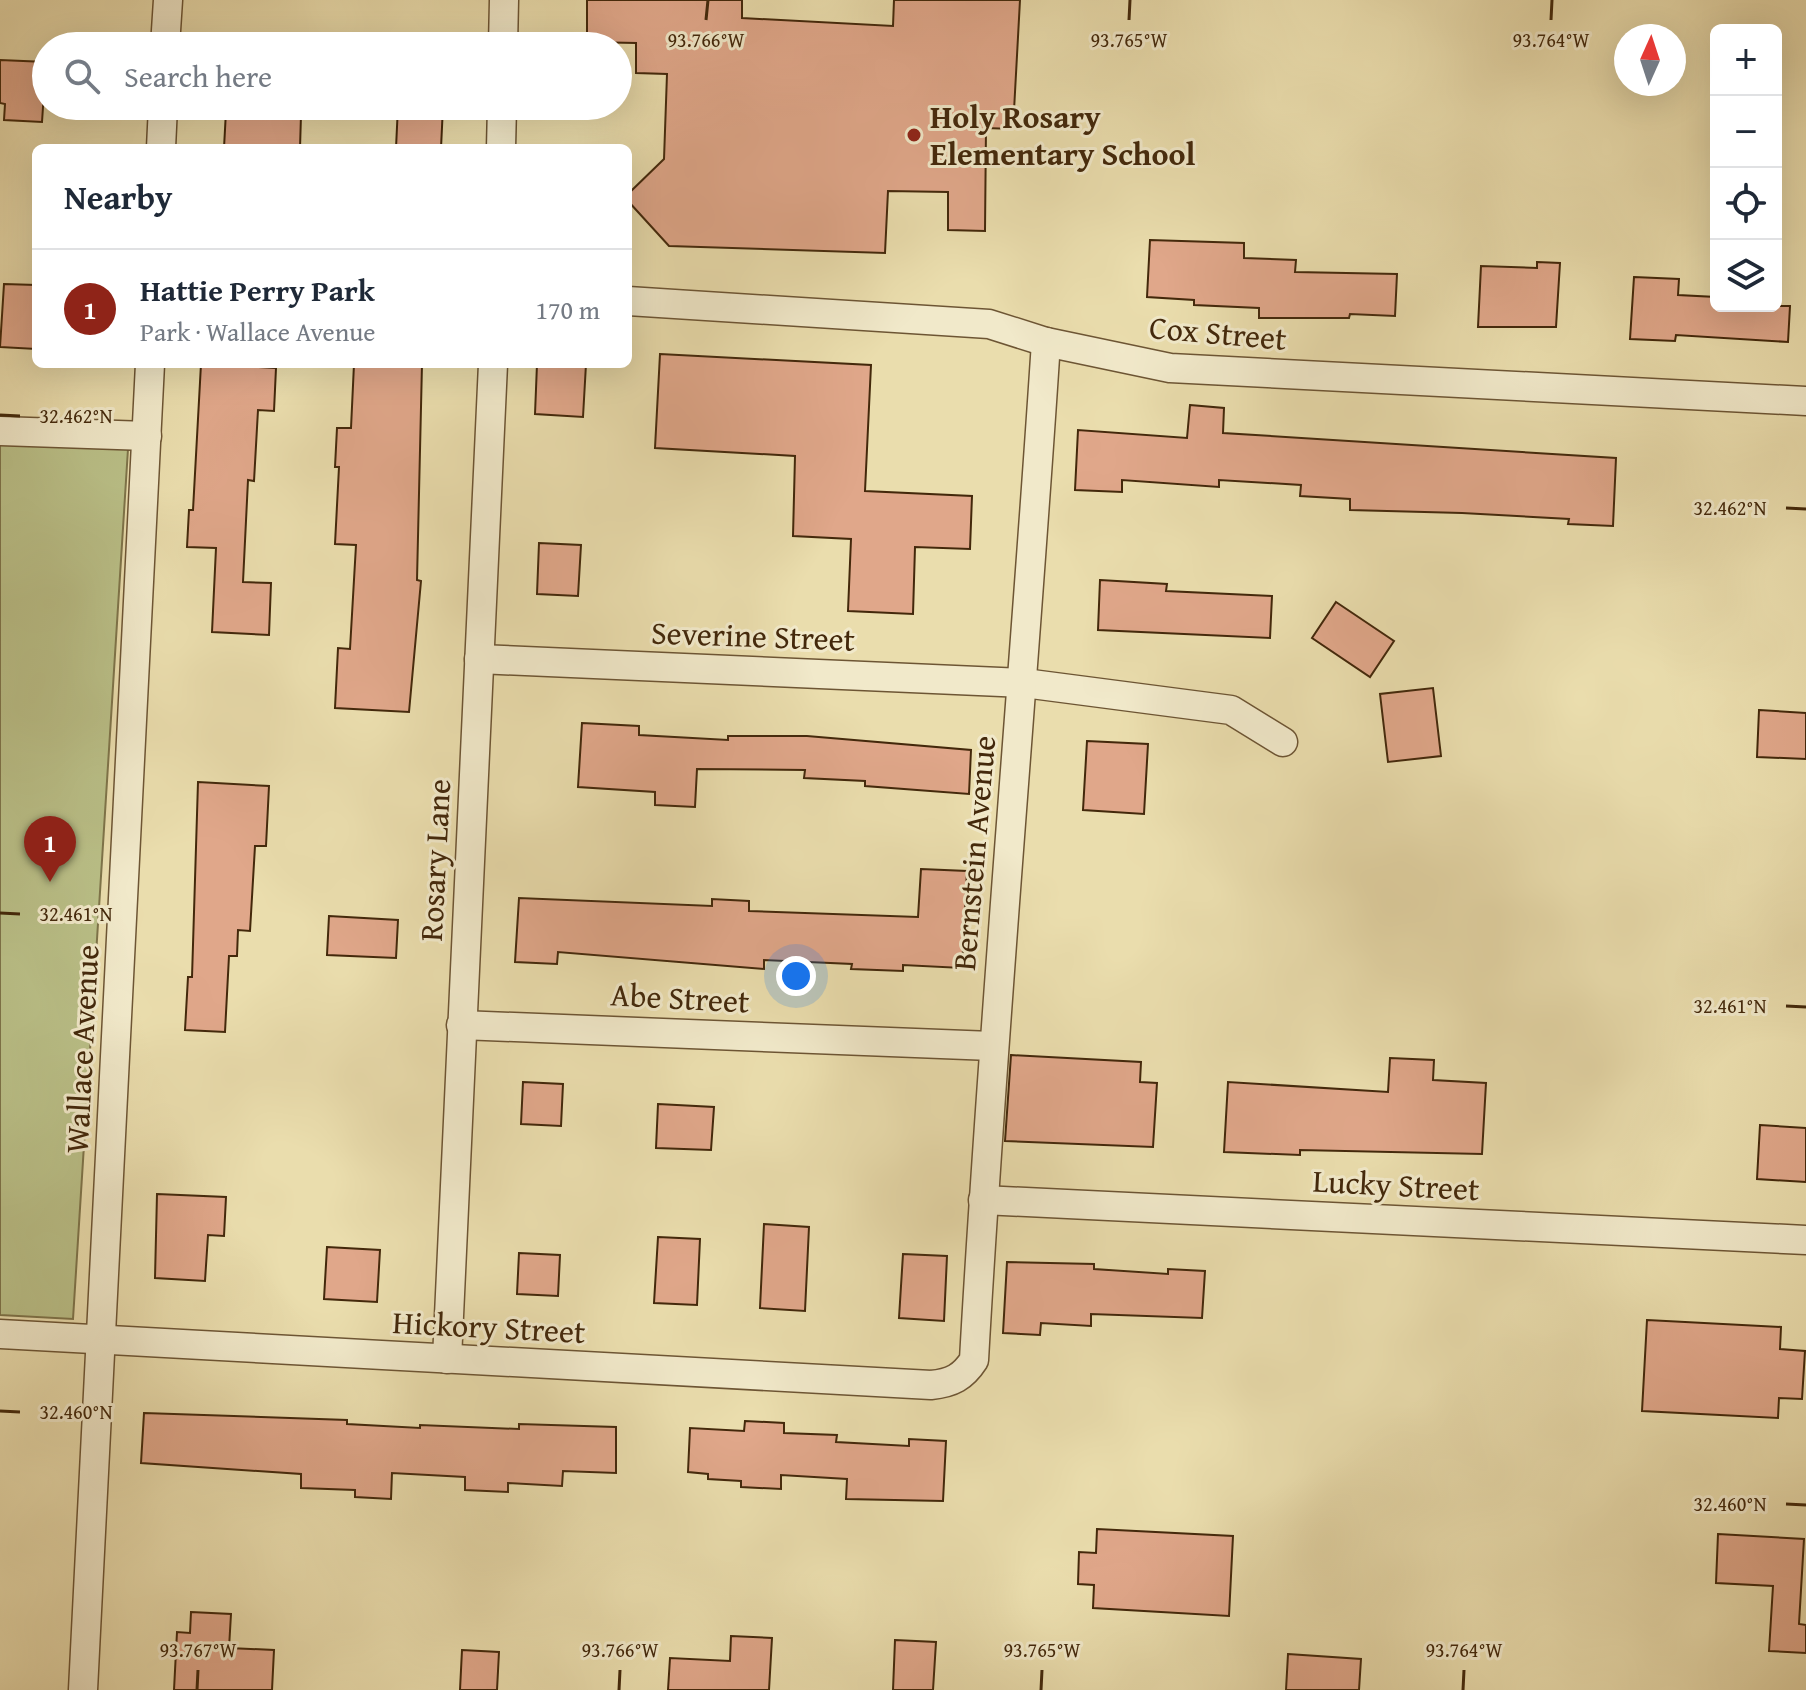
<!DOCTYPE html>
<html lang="en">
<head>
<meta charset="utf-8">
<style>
	:root { --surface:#fff; --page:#f2f2f3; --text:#1f2937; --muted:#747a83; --line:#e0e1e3; --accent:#8f2418 }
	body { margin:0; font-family:"Gentium Book Plus",serif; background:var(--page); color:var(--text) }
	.controls { position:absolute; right:24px; top:24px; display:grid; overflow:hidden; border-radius:12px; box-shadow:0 8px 32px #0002 }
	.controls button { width:72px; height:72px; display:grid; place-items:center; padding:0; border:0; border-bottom:2px solid var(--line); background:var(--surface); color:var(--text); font:40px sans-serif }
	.compass { position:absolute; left:1614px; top:24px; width:72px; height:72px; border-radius:50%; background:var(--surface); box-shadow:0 8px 32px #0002; rotate:3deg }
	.you { position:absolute; left:796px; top:976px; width:28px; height:28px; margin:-20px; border:6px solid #fff; border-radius:50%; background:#1a73e8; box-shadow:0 0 0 12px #1a73e833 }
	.badge { display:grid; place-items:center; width:52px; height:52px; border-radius:50%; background:var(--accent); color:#fff; font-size:26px; font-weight:700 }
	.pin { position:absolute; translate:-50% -66px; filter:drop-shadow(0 2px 4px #0008) }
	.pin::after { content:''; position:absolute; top:42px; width:28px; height:24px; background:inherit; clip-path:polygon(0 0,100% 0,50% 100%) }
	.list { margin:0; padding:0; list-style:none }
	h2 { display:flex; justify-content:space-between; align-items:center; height:104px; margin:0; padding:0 32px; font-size:34px }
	h2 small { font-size:26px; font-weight:400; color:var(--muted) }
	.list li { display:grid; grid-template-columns:52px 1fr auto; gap:24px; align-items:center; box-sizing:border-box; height:120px; padding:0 32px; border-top:2px solid var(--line) }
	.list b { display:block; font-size:30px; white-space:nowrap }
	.list p { margin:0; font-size:26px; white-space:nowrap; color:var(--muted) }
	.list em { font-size:26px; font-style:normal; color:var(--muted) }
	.icon { flex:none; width:44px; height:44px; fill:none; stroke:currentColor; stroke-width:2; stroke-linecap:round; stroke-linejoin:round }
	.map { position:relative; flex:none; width:1806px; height:1690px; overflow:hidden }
	.search { position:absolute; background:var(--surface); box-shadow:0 8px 32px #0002; left:32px; top:32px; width:600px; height:88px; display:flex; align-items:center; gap:20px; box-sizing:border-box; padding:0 28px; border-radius:44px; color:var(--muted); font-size:30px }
	.panel { position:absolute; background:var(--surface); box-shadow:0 8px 32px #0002; left:32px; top:144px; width:600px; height:224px; border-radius:12px }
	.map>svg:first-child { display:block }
	.green { fill:#bac088; stroke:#7e744a; stroke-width:2 }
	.building { fill:#e0a78a; stroke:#43280b; stroke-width:2 }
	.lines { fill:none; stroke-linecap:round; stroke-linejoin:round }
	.minor-casing { stroke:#6d5534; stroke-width:31 }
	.minor { stroke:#f1e9ca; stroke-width:28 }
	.ticks { fill:none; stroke:#43280b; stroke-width:3 }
	.poi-dot { fill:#8f2418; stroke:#f1e9ca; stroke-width:3 }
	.labels { text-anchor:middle; stroke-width:6; stroke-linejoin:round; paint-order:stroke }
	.poi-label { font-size:32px; font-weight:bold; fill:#43280b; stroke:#f1e9ca; text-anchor:start }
	.street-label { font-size:32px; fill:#43280b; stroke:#f1e9ca }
	.ticks-label { font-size:20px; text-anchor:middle; fill:#43280b; stroke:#f1e9ca; stroke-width:6; stroke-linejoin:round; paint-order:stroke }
</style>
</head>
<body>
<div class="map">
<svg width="1806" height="1690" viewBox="0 0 1806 1690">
	<rect width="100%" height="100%" fill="#eaddad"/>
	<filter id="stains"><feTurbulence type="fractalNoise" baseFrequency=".0025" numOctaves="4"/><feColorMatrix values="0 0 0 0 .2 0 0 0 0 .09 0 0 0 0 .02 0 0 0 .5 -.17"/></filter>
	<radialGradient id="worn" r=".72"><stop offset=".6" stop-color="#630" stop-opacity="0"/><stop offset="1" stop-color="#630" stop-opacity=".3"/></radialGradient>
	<path class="green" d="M0,443l128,6 -55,870 -73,-4z"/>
	<g class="building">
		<path d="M587,0h155v18l151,8 1,-26h126l-7,129 -27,-1 -1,103 -37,-1v-38l-60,-1 -3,62 -216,-7 -41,-45v-7l36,-35 3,-85 -31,-1v-30l-49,-1z"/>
		<path d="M0,60l46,2 -4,60 -38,-2 1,-16 -5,-1z"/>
		<path d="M398,106h45l-2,42h-45z"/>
		<path d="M226,111l75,4 -1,33h-76z"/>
		<path d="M1150,240l94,3v15l52,2 -1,12 102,2 -2,42 -45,-2 -1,4h-90v-10l-65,-3v-5l-47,-3z"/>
		<path d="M1537,262l23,1 -4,64h-78l3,-61 56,2z"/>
		<path d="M1634,277l45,2 -1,16 38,2v9h74l-2,36 -112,-7 -1,6 -45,-2z"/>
		<path d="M4,284l32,1v64l-36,-2z"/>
		<path d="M660,354l211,11 -6,126 107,5 -2,53 -55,-2 -2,67 -65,-3 3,-72 -58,-3 2,-80 -140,-8z"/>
		<path d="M201,364l75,4 -2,43 -16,-1 -4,71 -6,-1 -5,102 28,1 -2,52 -57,-3 4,-84 -29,-1 2,-37h4z"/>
		<path d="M354,364h68l-5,216 4,1 -12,131 -74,-4 3,-60 12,1 6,-104 -21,-1 4,-77h-4l2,-39h14z"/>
		<path d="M537,364h49l-3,53 -48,-3z"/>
		<path d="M1190,405l34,3 -1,25 393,25 -3,68 -45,-2 1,-5 -107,-6 -112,-3v-11l-50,-3 1,-11 -82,-5v7l-97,-7v12l-47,-2 3,-60 109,8z"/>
		<path d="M539,543l42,2 -3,51 -41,-2z"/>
		<path d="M1100,580l67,4 -1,7 106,5 -2,42 -172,-8z"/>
		<path d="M1336,602l58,39 -24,36 -58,-39z"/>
		<path d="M1433,688l8,68 -53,6 -8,-68z"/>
		<path d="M1759,710l47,3v46l-49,-2z"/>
		<path d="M582,723l57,3v9l89,5v-4h79l164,14 -2,44 -104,-8v-5l-61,-3 1,-8 -108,-1 -2,38 -40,-2v-13l-77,-5z"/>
		<path d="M1087,741l61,3 -4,70 -61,-4z"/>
		<path d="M198,782l71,4 -3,60h-11l-5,85 -12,-1 -1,26h-8l-4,76 -40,-2 3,-53h4z"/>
		<path d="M921,869l46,2 -5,97 -59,-3v6l-52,-2 1,-5 -88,-4v9l-206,-17 -1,12 -42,-2 4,-64 193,8v-7l37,2v10l169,6z"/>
		<path d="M329,916l69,4 -2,38 -69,-3z"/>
		<path d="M1011,1055l130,7 -1,20 17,1 -4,64 -148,-6z"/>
		<path d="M1390,1058l44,2 -1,20 53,3 -4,71 -182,-4v5l-76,-3 4,-70 160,10z"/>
		<path d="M523,1082l40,2 -2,42 -40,-2z"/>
		<path d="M658,1104l56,3 -3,43 -55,-2z"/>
		<path d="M1760,1125l46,3v54l-49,-3z"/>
		<path d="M157,1194l69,3 -2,39 -16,-1 -3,46 -50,-3z"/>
		<path d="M764,1224l45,3 -4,84 -45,-3z"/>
		<path d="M658,1237l42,2 -3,66 -43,-2z"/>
		<path d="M327,1247l53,3 -3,52 -53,-3z"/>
		<path d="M519,1253l41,2 -2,41 -41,-2z"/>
		<path d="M903,1254l44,2 -3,65 -45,-3z"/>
		<path d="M1007,1262l87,2v5l74,5v-5l37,2 -3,47 -111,-4v12l-50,-3 -1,12 -37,-2z"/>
		<path d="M1647,1320l134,7 -1,22 25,2 -3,48 -23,-1 -1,20 -136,-7z"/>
		<path d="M144,1413l203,7v4l73,4v-3l99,4v-5l97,3v46l-53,-2 -1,15 -54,-3v9l-43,-2v-13l-73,-4 -1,26 -36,-2v-7l-54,-2v-14l-160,-11z"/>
		<path d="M745,1421l39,2v10l53,2 -1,7 73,4v-7l37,2 -3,60 -97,-2 1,-20 -66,-4v14l-40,-2v-6l-33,-2v-5l-20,-2 2,-44 54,3z"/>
		<path d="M1097,1529l136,7 -4,80 -136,-8 1,-23 -16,-1 1,-32 17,1z"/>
		<path d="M1718,1534l86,5 -5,85 7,1v28l-37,-2 4,-65 -57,-3z"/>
		<path d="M191,1612l40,2 -2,34 45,2 -2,40h-98l3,-58 13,1z"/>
		<path d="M731,1636l41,2 -3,52h-101l2,-32 60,3z"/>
		<path d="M895,1640l41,2 -3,48h-40z"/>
		<path d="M462,1650l37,2 -2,38h-37z"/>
		<path d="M1288,1654l73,5 -2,31h-73z"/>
	</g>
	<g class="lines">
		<defs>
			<g id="minor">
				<path d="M165,46l3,-46"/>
				<path d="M503,46l1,-46"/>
				<path d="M161,148l2,-42"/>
				<path d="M501,148l1,-42"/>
				<path d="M628,301l361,23 57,18 124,26 636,33"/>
				<path d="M0,431l147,5"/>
				<path d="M479,659l545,24 207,27 52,32"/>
				<path d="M461,1025l531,21"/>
				<path d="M983,1200l823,40"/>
				<path d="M0,1334l931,51c21,-2 32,-8 43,-25 19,-340 50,-678 72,-1018"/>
				<path d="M447,1359l46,-995"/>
				<path d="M83,1690l67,-1326"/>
			</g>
		</defs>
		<use href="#minor" class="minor-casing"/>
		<use href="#minor" class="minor"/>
	</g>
	<path class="ticks" d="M706,20l2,-20M1129,20l1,-20M1551,20l1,-20M0,415l20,1M1786,508l20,1M0,913l20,1M1786,1006l20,1M0,1411l20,1M1786,1504l20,1M197,1690l1,-20M619,1690l1,-20M1041,1690l1,-20M1463,1690l1,-20"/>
	<circle class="poi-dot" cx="914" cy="135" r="8"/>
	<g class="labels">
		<g class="poi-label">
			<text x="930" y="128">Holy Rosary<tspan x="930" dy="37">Elementary School</tspan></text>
		</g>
		<g class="street-label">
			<text transform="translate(1218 333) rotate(5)" y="11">Cox Street</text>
			<text transform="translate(753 636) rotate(2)" y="11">Severine Street</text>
			<text transform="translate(974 853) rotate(-85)" y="11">Bernstein Avenue</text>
			<text transform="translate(435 860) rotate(-87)" y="11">Rosary Lane</text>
			<text transform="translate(680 998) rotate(3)" y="11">Abe Street</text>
			<text transform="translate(82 1049) rotate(-87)" y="11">Wallace Avenue</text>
			<text transform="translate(1396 1185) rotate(3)" y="11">Lucky Street</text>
			<text transform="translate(489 1327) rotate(3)" y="11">Hickory Street</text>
		</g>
	</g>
	<g class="ticks-label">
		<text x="706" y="47">93.766°W</text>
		<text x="1129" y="47">93.765°W</text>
		<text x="1551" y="47">93.764°W</text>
		<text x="76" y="423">32.462°N</text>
		<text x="1730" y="515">32.462°N</text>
		<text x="76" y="921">32.461°N</text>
		<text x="1730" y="1013">32.461°N</text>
		<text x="76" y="1419">32.460°N</text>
		<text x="1730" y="1511">32.460°N</text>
		<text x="198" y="1657">93.767°W</text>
		<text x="620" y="1657">93.766°W</text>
		<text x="1042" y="1657">93.765°W</text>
		<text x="1464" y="1657">93.764°W</text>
	</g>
	<rect width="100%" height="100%" filter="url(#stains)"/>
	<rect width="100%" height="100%" fill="url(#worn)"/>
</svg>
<div class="controls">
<button>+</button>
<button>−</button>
<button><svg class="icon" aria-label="locate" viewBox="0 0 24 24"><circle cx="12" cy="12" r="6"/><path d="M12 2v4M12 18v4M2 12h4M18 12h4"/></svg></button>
<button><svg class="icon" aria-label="layers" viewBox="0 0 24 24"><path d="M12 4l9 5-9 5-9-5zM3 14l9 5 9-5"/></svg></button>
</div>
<svg class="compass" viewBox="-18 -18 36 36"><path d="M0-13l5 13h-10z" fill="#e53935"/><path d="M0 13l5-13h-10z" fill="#747a83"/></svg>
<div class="you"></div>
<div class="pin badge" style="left:50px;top:882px">1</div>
<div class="search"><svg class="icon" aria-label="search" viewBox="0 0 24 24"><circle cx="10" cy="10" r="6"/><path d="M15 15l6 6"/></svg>Search here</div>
<section class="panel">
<h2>Nearby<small></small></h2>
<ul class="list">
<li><span class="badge">1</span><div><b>Hattie Perry Park</b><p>Park · Wallace Avenue</p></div><em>170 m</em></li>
</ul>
</section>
</div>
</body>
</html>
